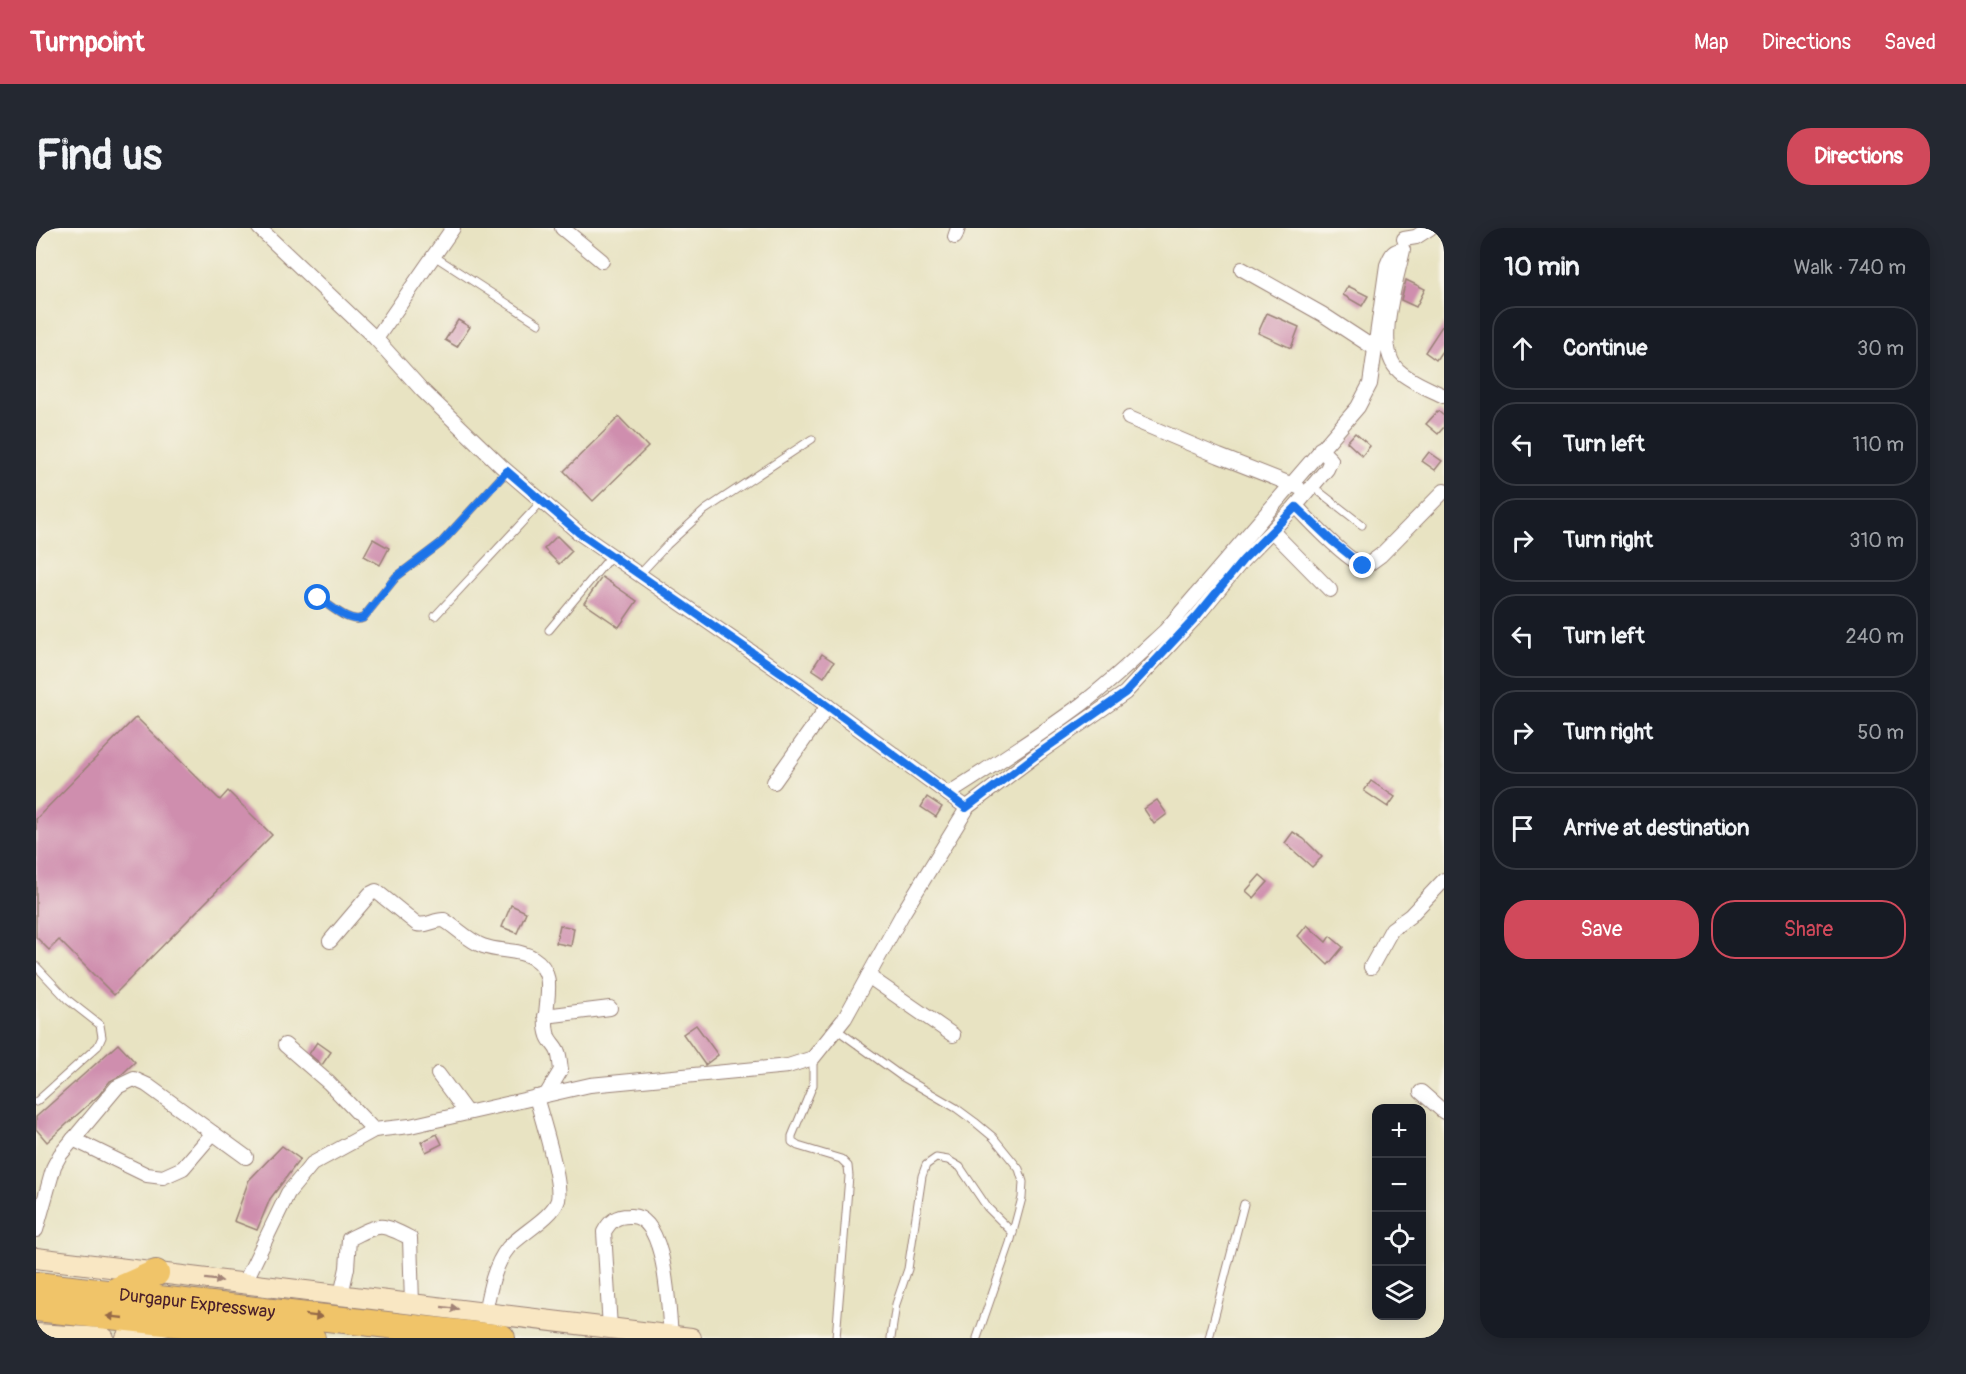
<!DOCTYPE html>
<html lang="en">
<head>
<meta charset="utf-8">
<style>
	:root { --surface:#171b24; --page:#242831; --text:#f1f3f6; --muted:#9ea1a6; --line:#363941; --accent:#d1495b }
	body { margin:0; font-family:Pangolin,sans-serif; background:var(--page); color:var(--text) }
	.controls { position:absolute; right:18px; bottom:18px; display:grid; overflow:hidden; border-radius:12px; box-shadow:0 3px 15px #0003 }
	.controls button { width:54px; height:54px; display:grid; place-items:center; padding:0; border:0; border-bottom:2px solid var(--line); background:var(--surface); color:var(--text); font:30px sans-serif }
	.stop { position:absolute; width:18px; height:18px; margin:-14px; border:4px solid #1a73e8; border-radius:50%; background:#fff }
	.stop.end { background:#1a73e8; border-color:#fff; box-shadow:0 2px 6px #0008 }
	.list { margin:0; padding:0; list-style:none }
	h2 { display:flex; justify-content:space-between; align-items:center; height:78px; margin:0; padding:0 24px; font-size:26px }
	h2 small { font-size:20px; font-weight:400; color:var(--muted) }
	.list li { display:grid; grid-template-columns:39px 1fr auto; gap:18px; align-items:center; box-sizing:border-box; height:84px; margin:0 12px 12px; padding:0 12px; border:2px solid var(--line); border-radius:24px }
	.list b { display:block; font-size:22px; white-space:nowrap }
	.list em { font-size:20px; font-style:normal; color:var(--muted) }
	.actions { display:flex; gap:12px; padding:18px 24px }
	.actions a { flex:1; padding:14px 0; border:2px solid var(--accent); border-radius:24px; text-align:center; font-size:21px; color:var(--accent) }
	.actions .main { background:var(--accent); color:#fff }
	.icon { flex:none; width:33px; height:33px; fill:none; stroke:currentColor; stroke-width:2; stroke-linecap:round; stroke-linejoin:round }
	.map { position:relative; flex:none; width:1408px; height:1110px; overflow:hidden; border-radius:24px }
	header { display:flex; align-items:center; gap:36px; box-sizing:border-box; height:84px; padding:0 30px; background:var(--accent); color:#fff }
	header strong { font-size:28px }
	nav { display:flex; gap:33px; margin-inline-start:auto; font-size:21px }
	.intro { display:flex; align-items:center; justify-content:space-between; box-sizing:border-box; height:144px; padding:0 36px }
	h1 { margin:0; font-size:42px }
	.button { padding:15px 27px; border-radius:24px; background:var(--accent); color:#fff; font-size:21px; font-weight:700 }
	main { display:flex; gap:36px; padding:0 36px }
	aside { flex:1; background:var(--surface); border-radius:24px; box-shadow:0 3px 15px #0003 }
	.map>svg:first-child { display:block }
	.building { fill:#cf8eae }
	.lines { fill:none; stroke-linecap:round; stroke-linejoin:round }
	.lane-casing { stroke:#998176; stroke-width:9 }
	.street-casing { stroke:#998176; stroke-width:16 }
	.secondary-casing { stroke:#998176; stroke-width:22 }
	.highway-casing { stroke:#998176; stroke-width:28 }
	.lane { stroke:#fff; stroke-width:7 }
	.street { stroke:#fff; stroke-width:14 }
	.secondary { stroke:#f9e7c3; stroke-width:20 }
	.highway { stroke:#f0c469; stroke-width:26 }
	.oneway { fill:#a28377 }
	.oneway2 { fill:#956947 }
	.route { stroke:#1a73e8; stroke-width:8 }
	.labels { text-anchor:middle; stroke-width:4.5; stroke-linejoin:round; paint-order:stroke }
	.street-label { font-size:18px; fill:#4a1f2b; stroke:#f7f3e8 }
</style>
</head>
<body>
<header>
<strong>Turnpoint</strong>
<nav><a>Map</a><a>Directions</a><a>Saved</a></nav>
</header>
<div class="intro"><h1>Find us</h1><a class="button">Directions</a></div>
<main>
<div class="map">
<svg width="1408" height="1110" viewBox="0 0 1408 1110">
	<rect width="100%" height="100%" fill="#f7f3e8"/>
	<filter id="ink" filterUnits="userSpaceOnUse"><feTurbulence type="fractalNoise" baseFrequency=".0167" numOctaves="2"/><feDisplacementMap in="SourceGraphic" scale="12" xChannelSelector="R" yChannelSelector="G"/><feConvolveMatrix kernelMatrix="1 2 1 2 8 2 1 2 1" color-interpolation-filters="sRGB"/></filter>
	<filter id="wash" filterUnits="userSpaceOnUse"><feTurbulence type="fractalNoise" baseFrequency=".008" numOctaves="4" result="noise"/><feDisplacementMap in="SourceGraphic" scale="24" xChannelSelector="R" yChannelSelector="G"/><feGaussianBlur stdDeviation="1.35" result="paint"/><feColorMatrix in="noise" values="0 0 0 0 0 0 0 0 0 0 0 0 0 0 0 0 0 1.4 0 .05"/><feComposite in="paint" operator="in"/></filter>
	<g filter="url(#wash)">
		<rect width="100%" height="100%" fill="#e8e3c2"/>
		<g id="blocks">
			<g class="building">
				<path d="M1370,52l19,9 -9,18 -15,-7z"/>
				<path d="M1312,58l20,10 -6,10 -19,-11z"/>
				<path d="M1231,85l32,14 -8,21 -33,-15z"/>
				<path d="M422,92l12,7 -13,20 -12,-7z"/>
				<path d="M1408,95v25l-8,12 -11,-8z"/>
				<path d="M1402,183l6,5v11l-6,7 -12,-10z"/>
				<path d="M583,189l29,30 -55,54 -29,-30z"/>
				<path d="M1319,205l15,13 -8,10 -15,-14z"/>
				<path d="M1393,224l13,9 -7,9 -13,-9z"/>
				<path d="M521,308l15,15 -13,13 -15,-15z"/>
				<path d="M337,311l16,9 -9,17 -16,-9z"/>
				<path d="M566,349l35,24 -18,26 -35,-24z"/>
				<path d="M786,426l12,8 -10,15 -12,-8z"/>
				<path d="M100,489l84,83 8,-9 44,44 -158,160 -55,-55 -10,10 -13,-13v-118z"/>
				<path d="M1335,553l24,16 -7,10 -24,-16z"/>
				<path d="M891,569l15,10 -6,10 -15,-10z"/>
				<path d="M1121,572l10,14 -13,10 -10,-15z"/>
				<path d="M1257,604l11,7 18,18 -10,10 -27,-24z"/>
				<path d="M1224,647l8,7 -14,16 -8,-7z"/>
				<path d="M475,677l15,7 -9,21 -15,-6z"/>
				<path d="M524,697l14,3 -3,18 -15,-3z"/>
				<path d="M1271,697l19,17 4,-6 13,11 -15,18 -30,-29z"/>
				<path d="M660,797l22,30 -13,10 -22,-31z"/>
				<path d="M281,814l14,10 -9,13 -13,-11z"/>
				<path d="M82,816l17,18 -15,14 -10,5 -11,14 -52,47 -11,-13v-12z"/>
				<path d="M401,906l5,10 -16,8 -5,-10z"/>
				<path d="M246,918l18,13 -30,40 -13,31 -23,-9 15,-41z"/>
			</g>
		</g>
	</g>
	<g filter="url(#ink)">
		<use href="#blocks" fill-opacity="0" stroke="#998176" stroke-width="1.5"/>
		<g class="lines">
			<defs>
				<g id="lane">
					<path d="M398,28l105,68"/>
					<path d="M1276,258l50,39"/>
					<path d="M603,347l28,-30 38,-35 107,-71"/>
					<path d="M282,370c12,7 31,26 45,20l33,-41 45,-34 66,-72"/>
					<path d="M399,388l107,-115"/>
					<path d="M513,402l62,-74"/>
					<path d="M0,738l32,34 32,25 2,12 -4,9 -62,56"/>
					<path d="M800,801l65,47 55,32 19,14 18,15 26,32 4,13 -1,16 -12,45 -33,95"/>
					<path d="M777,830v27l-21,51v6l6,4 43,13 7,7 1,10 -13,162"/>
					<path d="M855,1110l5,-34 12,-35 14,-93 4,-11 10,-7 12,2 12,7 27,40 26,26"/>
					<path d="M1173,1110l35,-134"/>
				</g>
				<g id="street">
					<path d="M526,0l40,33"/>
					<path d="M919,9l3,-9"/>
					<path d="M1368,11l12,-2 14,-9"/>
					<path d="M1206,41l80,45 52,34"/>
					<path d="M340,111l77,-111"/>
					<path d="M1093,190l90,38 79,31"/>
					<path d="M1260,278c13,14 54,58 70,60l15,-11 63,-64"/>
					<path d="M1236,303l58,59"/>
					<path d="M738,554l54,-76"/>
					<path d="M912,566c46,-29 91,-58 134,-90 29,-22 56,-48 83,-73l193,-224 12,-23 17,-119c4,-9 5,-15 16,-15 -6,29 -30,99 -4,121 12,11 31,18 45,25"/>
					<path d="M930,580l73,-55 86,-60 72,-77 46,-56 50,-51 34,-40 4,-9 -11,-11"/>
					<path d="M294,713l40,-47 6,-3 41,33c10,3 18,-5 27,-4 13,8 25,21 39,26 16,6 36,3 50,12 29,18 6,52 15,78 2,6 8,10 10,16 2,5 2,12 3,18l-15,25"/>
					<path d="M1335,739l21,-38 18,-13 34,-36"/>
					<path d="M832,748l85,59"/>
					<path d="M509,788l65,-8"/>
					<path d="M249,817l44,38 45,47"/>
					<path d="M402,846l28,38"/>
					<path d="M1385,864l23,20"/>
					<path d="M37,911l74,36 16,2 20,-9 30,-35"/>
					<path d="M0,1002l18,-64 6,-11 57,-68 17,-8 13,6 99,72"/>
					<path d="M208,1056l44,-91 24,-29 62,-34 36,-4 180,-41 198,-19 25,-8 32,-40 58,-105 63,-103v-3l-10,-7 -161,-118 -216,-149 -78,-67 -79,-76 -46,-51 -117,-111"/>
					<path d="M305,1067l6,-27 2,-29c31,-15 30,-17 61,-1l2,66"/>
					<path d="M449,1085c4,-21 9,-48 23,-65 12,-14 45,-31 50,-48 4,-18 -16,-82 -22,-103"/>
					<path d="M574,1100l-6,-96c6,-11 12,-16 25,-16 38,-3 39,92 42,119"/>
				</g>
				<g id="secondary">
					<path d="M0,1030l655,80"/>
					<path d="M0,1106l68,4"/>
					<path d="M90,1110l42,-13"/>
				</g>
				<g id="highway">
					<path id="s1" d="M0,1057l466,53"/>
					<path d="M75,1065l45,-20"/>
					<path d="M0,1080l276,30"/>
				</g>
			</defs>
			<use href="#lane" class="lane-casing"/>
			<use href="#street" class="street-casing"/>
			<use href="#secondary" class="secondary-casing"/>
			<use href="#highway" class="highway-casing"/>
			<use href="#lane" class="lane"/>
			<use href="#street" class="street"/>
			<use href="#secondary" class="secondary"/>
			<use href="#highway" class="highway"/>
		</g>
		<defs><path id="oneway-solid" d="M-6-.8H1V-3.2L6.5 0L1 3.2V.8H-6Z" transform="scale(1.5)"/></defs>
		<g class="oneway">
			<use href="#oneway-solid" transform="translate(178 1052) rotate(7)"/>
			<use href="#oneway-solid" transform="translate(414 1080) rotate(7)"/>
		</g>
		<g class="oneway2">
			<use href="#oneway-solid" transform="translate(278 1088) rotate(7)"/>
			<use href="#oneway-solid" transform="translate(79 1089) rotate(-174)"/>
		</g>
	</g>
	<g class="lines" filter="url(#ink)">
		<path class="route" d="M282,370c12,7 31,26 45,20l33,-41 45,-34 66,-72 72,62 216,149 171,126 73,-55 86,-60 72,-77 46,-56 53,-53 37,35 30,24"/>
	</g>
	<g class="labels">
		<g class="street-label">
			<text dy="6" stroke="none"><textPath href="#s1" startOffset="162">Durgapur Expressway</textPath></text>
		</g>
	</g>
</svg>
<div class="controls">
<button>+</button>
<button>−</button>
<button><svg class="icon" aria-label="locate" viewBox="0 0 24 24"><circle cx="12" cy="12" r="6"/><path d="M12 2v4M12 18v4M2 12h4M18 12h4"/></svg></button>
<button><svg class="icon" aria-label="layers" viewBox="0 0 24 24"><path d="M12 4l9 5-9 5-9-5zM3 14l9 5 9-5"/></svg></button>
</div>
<div class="stop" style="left:282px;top:370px"></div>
<div class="stop end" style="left:1327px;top:338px"></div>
</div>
<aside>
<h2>10 min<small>Walk · 740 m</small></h2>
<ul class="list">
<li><svg class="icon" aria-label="ahead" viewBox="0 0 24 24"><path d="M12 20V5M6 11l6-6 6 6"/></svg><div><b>Continue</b></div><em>30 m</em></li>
<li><svg class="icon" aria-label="left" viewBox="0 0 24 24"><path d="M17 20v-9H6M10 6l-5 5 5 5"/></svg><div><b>Turn left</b></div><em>110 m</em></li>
<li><svg class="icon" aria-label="right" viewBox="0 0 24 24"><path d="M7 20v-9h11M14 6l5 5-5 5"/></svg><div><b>Turn right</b></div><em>310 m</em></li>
<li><svg class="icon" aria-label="left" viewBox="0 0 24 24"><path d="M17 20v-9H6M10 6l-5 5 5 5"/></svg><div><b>Turn left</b></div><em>240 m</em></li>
<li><svg class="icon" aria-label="right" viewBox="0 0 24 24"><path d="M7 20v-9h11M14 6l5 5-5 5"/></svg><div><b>Turn right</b></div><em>50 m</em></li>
<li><svg class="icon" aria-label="arrive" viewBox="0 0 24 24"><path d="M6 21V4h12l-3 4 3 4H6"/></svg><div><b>Arrive at destination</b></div></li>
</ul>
<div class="actions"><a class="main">Save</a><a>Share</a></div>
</aside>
</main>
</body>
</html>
